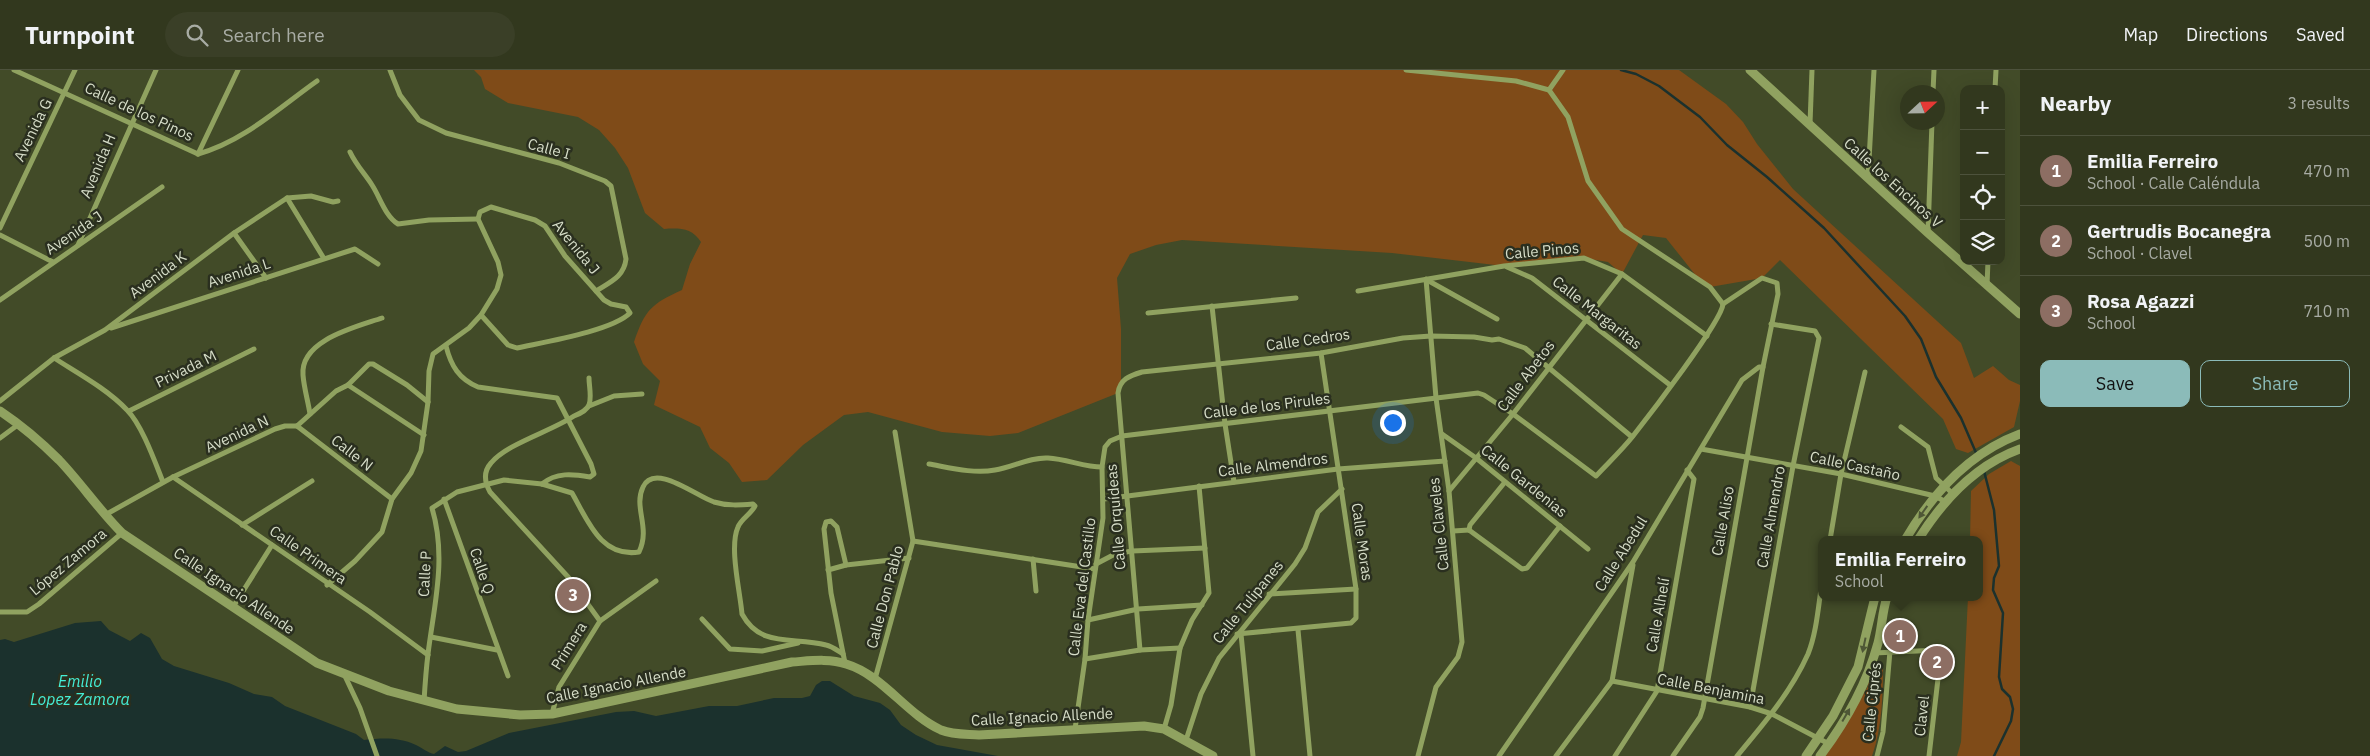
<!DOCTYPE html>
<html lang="en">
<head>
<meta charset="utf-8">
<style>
	:root { --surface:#32381e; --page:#3a3f27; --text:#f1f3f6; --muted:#a8aca4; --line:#4d523c; --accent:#8bbbb9 }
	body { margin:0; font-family:"IBM Plex Sans",sans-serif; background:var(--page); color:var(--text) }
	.controls { position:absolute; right:15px; top:15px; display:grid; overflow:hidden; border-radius:10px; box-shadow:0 5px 20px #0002 }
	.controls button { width:45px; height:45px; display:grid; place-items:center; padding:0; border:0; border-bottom:1px solid var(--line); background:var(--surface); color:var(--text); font:25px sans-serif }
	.compass { position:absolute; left:1900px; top:15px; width:45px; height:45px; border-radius:50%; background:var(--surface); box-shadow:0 5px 20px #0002; rotate:68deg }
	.you { position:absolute; left:1392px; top:352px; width:18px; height:18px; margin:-12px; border:4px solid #fff; border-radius:50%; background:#1a73e8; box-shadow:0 0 0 8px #1a73e833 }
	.badge { display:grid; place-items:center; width:32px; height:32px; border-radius:50%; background:var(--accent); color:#fff; font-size:16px; font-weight:700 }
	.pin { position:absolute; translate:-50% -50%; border:2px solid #fff; box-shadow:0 1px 5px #0006 }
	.popup { position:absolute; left:1818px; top:466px; width:165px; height:65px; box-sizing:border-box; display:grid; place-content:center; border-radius:10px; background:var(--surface); filter:drop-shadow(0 1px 4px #0005); font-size:16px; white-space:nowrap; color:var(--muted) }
	.popup b { font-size:19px; color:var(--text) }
	.popup::after { content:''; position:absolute; left:50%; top:100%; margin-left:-10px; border:10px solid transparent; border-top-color:var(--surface) }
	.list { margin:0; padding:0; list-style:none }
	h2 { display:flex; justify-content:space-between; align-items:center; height:65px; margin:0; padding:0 20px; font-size:21px }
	h2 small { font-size:16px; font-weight:400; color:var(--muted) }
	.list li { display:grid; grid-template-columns:32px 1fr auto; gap:15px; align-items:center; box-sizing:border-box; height:70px; padding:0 20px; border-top:1px solid var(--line) }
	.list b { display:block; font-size:19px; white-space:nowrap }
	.list p { margin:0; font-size:16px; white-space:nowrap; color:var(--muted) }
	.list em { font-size:16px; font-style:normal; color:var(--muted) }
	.actions { display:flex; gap:10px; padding:15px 20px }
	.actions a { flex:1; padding:11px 0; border:1px solid var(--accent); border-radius:10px; text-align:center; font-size:18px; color:var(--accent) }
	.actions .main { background:var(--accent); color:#111 }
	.icon { flex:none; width:28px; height:28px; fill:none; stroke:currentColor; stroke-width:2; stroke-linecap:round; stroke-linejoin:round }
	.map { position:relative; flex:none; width:2020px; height:686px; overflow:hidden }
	header { display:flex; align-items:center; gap:30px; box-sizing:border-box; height:70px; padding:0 25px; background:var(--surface); border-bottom:1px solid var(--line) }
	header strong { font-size:24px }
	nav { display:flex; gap:28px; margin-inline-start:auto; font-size:18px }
	.search { width:350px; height:45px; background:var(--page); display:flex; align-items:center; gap:12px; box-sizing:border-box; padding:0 18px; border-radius:28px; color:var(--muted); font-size:19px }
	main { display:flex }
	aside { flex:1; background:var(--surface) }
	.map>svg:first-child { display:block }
	.green { fill:#7f4b18 }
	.water { fill:#1b312d }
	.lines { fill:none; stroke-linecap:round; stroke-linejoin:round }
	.stream { stroke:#1b312d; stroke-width:2.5 }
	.minor { stroke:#90a260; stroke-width:5 }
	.tertiary { stroke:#90a260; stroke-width:9 }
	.oneway { fill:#4e5736 }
	.labels { text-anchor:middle; stroke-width:5; stroke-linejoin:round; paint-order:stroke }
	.street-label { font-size:15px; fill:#d6ddc8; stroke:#2a2f1f }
	.water-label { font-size:16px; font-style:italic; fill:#44eed6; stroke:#2a2f1f }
</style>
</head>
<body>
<header>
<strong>Turnpoint</strong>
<div class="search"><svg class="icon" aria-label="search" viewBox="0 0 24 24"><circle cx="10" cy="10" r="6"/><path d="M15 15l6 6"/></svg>Search here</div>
<nav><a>Map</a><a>Directions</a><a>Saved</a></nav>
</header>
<main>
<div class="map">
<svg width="2020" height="686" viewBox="0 0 2020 686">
	<rect width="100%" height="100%" fill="#424b28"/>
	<g class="green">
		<path d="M474,0h1205l47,34 17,18 14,22 36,45 168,154 13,35 19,-12 16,14 11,5v16l-6,26 -46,26 -12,-4 -13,-30 -163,-159 -18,18 -52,9 -13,-10 -31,-39 -23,-3 -21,39 -14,-12 -24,-4 -80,8 -112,-13 -210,-13 -26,5 -26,9 -13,24 4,51v53l-3,11 -100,40 -28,3 -48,-4 -74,-20 -24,3 -41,30 -36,35 -25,2 -13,-19 -19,-15 -10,-21 -46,-22 6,-24 -17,-17 -9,-22c11,-32 17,-38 48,-52l8,-26 11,-22c-9,-14 -21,-14 -37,-13l-19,-16 -17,-45 -13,-20 -16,-18 -21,-13 -70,-14 -23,-14 -4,-12z"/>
		<path d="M2011,391l9,5v290h-63l4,-14 7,-145h11v-57h-9l1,-49 18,-17z"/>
		<path d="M1875,595h8c0,30 -1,63 -11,91h-47l42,-68z"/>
	</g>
	<path class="water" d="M101,551l8,9 21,11 11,-8 9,5 12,21 12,7 55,17 25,11 18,3 13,9 71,28 8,6c19,-2 34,-3 52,5 7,3 10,7 18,9l11,-8 13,6 8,-1 43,-18 107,-21 18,-1 22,5 53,-10h28l37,-8h28l8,-2 6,-11 6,-4h8l24,15 26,7 10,7 11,15 15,10 21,10 61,11h-998v-116l5,-1 9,3 61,-19z"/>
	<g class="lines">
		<g class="stream">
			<path d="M1621,0l15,4 23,12 41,31 27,28 40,32 57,51 81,88 16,23 15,38 25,41 16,37"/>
			<path d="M1984,401l10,39 5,56 -5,12 -1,12 10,23 -4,64 3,12 8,8 3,12 -2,12 -17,35"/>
		</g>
		<g class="minor">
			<path d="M14,0l184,84"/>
			<path d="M390,0l10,25 19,25 27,13 113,30 46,18 6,5 15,73c-2,18 -16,23 -30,32"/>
			<path d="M1406,0l110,11 33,9"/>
			<path d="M1563,0l-14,20 19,27 20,64 34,48 88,58 13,17"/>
			<path d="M1995,19l1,-19"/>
			<path d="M1933,22l1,-22"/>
			<path d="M1810,54l2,-54"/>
			<path d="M350,82c6,13 15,22 22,33 8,12 13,31 26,39l31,-4 49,-1"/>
			<path d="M198,84c45,-12 82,-47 119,-73"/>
			<path d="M198,84l40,-84"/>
			<path d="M1868,108l6,-108"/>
			<path d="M287,128l36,59"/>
			<path d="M0,158l75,-158"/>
			<path d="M1928,162l4,-110"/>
			<path d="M234,163l32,45"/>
			<path d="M0,165l53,27"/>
			<path d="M78,175l78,-175"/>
			<path d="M1507,197l25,11 138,107"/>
			<path d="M1427,210l70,39"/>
			<path d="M1987,215l1,-24"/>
			<path d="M1358,221l146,-25 80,-8 38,16 85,62"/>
			<path d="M0,230l162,-113"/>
			<path d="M1212,236l13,118 9,58"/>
			<path d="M1148,243l148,-15"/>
			<path d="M111,258l244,-79 23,15"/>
			<path d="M446,276c5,20 13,33 32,41l79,11 34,66 3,10 -4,3c-17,-3 -34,-5 -48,7"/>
			<path d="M54,288c25,16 53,31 73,52 15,15 28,52 36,72"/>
			<path d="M589,308c0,8 3,19 0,27 -2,5 -10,9 -15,11 -22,15 -68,28 -83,47 -8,9 -6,20 -1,29l79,86 31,43"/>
			<path d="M348,315l76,50"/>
			<path d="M0,331l54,-43 51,-28 129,-97 53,-35 24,-2 22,6 5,-1"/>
			<path d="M589,336l25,-10 28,-2"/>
			<path d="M129,341l125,-62"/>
			<path d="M310,344c-2,-13 -6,-26 -7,-39 -3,-35 53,-48 79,-57"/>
			<path d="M297,356l95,73"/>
			<path d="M1901,357l27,20 8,31 16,15"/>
			<path d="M1442,364l34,24 112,91"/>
			<path d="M0,368l19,-14"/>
			<path d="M1701,379l140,25 94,22 9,5"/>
			<path d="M929,394c22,4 45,10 66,6 18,-3 35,-13 53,-12 19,1 36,9 54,9"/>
			<path d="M173,407l197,135 58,43"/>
			<path d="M1449,421l64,-77 109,-140"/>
			<path d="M444,429l64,177"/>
			<path d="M1104,429l234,-30 107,-8"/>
			<path d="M105,445l68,-38 102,-48 10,-3h12l39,-35 12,-6 21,-21h4l34,21 21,17"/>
			<path d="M242,455l70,-44"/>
			<path d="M1469,460l53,39 5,-1 33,-42"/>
			<path d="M1469,460l1,-5 35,-43"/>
			<path d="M1453,461l16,-1"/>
			<path d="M1830,470l11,-66 24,-102"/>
			<path d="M913,471l182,28"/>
			<path d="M1033,489l3,32"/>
			<path d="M1096,494l19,-10 17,-3 73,-3"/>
			<path d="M828,500l18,-5 63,-7"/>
			<path d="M327,515l28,-24 27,-29 10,-33 19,-26 10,-22 7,-49 1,-31 4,-17 36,-26 12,-13 16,-26 4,-14 -3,-13 -20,-43 2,-7 11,-5 44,13 10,6 20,30 39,44 7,4 15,3 4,6c-18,18 -86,29 -113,35l-9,-3 -27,-30"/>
			<path d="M1269,524l87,-5"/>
			<path d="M233,537l39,-62"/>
			<path d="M0,542h27l12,-8 83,-71"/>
			<path d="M702,549l28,30 32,2 36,-8"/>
			<path d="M1088,550l50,-11 64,-4"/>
			<path d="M1298,560l12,126"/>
			<path d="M1237,564l114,-11 5,-5v-29l-35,-236"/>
			<path d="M1241,564l12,122"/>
			<path d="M431,567l66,13"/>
			<path d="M1140,580l-22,-257c2,-14 11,-17 24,-21l179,-19 82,-15 28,-2 43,1 18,3 7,-1 26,9 107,89"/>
			<path d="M1874,583l65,-3 2,3 -12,103"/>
			<path d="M1085,589l55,-9 40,-2"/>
			<path d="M845,593l-14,-70 -7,-64 2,-7 5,-1 6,6 9,38"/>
			<path d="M344,604l16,34 17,48"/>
			<path d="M875,609l38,-138 -18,-109"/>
			<path d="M1612,611l138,26 22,7 57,30"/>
			<path d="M424,631c1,-16 2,-31 4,-47 6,-49 19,-96 4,-146l25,-16 47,-12 38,4 30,9c16,28 29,65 67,59 12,-25 -6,-44 4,-65 11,-25 53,9 71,15 13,4 26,3 39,2l2,2c-4,8 -14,13 -17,21 -9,20 2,64 4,87 19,35 52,22 84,31 6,1 12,6 17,9"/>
			<path d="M1750,637l43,-241 26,-128 -4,-7 -44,-7"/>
			<path d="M552,644l7,-27 41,-66 56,-40"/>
			<path d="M1075,659l10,-70 3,-39 15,-102 -1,-51 3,-20 5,-6 12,-5 356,-43 6,2 29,19 83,62c12,-13 26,-26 37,-40 15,-19 89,-115 90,-132"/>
			<path d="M1164,659l7,-24 9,-57 12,-28 17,-27 -10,-107"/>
			<path d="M1186,670l15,-46 18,-36 76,-94 10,-16 13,-36 24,-23"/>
			<path d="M1418,686l18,-69 22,-30 4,-15 -13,-151 -13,-93 -10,-119"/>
			<path d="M1499,686l134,-194 109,-182 17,-13h4"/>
			<path d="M1556,686l56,-75 21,-116"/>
			<path d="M1615,686l42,-65 37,-212 -7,-9"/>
			<path d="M1673,686l27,-39 3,-9 60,-341 15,-73 -1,-11 -15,-5 -39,26"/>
			<path d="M1737,686c26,-31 54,-64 71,-102 8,-20 10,-44 13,-65"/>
			<path d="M1877,686l6,-24 7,-81"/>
		</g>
		<g class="tertiary">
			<path d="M1750,0l178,163 92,81"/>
			<path d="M0,341c21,14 41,31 59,49 22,23 40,50 63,73l195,130 72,28 68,18 63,6 32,-1 240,-52c17,-1 37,-4 54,2 37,11 60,50 95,66 12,5 26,4 38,5l165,-9 20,3 49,27"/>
			<path d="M1905,470c27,-46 64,-87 115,-106"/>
			<path d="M1918,470c25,-40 57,-75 102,-91"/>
			<path d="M1806,686l27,-40 25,-49 17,-70"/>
			<path d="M1820,686c25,-33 47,-73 58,-113 4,-15 4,-31 9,-46"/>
		</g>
	</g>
	<defs><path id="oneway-solid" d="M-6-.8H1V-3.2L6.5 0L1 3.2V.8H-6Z" transform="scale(1.25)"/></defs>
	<g class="oneway">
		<use href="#oneway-solid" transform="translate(1923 442) rotate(125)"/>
		<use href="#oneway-solid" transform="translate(1864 575) rotate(102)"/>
		<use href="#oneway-solid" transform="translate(1846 645) rotate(-60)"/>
	</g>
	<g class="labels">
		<g class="street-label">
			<text transform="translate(139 42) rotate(25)" y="5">Calle de los Pinos</text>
			<text transform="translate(33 60) rotate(-64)" y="5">Avenida G</text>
			<text transform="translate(549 79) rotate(15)" y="5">Calle I</text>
			<text transform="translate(98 96) rotate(-67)" y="5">Avenida H</text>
			<text transform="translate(1893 113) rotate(42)" y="5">Calle los Encinos V</text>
			<text transform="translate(74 163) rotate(-34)" y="5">Avenida J</text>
			<text transform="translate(576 177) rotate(51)" y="5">Avenida J</text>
			<text transform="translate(1542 181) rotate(-5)" y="5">Calle Pinos</text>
			<text transform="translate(239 203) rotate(-18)" y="5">Avenida L</text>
			<text transform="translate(158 205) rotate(-37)" y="5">Avenida K</text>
			<text transform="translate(1597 243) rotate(38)" y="5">Calle Margaritas</text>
			<text transform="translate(1308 270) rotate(-8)" y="5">Calle Cedros</text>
			<text transform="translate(186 299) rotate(-26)" y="5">Privada M</text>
			<text transform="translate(1526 306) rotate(-53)" y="5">Calle Abetos</text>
			<text transform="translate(1267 336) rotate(-7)" y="5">Calle de los Pirules</text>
			<text transform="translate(237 364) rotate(-25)" y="5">Avenida N</text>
			<text transform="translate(352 383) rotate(38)" y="5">Calle N</text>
			<text transform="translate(1273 395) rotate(-7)" y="5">Calle Almendros</text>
			<text transform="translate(1855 396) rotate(12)" y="5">Calle Castaño</text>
			<text transform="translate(1524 411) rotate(39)" y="5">Calle Gardenias</text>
			<text transform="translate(1116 447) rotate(-95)" y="5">Calle Orquídeas</text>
			<text transform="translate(1771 447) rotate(-80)" y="5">Calle Almendro</text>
			<text transform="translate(1723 451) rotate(-80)" y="5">Calle Aliso</text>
			<text transform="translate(1439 454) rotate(-96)" y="5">Calle Claveles</text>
			<text transform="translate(1362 472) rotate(82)" y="5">Calle Moras</text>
			<text transform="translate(1621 484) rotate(-58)" y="5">Calle Abedul</text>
			<text transform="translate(308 485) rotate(35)" y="5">Calle Primera</text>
			<text transform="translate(68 492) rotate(-40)" y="5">López Zamora</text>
			<text transform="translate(482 501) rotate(71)" y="5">Calle Q</text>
			<text transform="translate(425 504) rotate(-87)" y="5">Calle P</text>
			<text transform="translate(1082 517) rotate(-83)" y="5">Calle Eva del Castillo</text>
			<text transform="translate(234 521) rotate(34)" y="5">Calle Ignacio Allende</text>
			<text transform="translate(885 527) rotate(-75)" y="5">Calle Don Pablo</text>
			<text transform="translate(1248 532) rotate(-51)" y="5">Calle Tulipanes</text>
			<text transform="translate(1658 545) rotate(-80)" y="5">Calle Alhelí</text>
			<text transform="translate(569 576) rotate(-58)" y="5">Primera</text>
			<text transform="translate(616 615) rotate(-11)" y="5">Calle Ignacio Allende</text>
			<text transform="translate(1711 619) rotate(11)" y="5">Calle Benjamina</text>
			<text transform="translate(1872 632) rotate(-84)" y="5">Calle Ciprés</text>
			<text transform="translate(1922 646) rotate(-84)" y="5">Clavel</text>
			<text transform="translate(1042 647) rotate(-3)" y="5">Calle Ignacio Allende</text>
		</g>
		<g class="water-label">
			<text x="80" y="617">Emilio<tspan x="80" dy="18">Lopez Zamora</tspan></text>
		</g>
	</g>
</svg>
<div class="controls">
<button>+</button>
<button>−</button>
<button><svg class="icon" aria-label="locate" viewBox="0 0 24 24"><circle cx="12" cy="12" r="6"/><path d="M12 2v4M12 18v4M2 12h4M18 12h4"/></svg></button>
<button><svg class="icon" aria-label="layers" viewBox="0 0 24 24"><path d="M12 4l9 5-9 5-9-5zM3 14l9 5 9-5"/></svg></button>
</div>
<svg class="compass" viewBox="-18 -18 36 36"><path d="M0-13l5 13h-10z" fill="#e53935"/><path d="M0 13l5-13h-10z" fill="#a8aca4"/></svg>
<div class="you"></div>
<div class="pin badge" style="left:1900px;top:566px;background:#8d6e63">1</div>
<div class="popup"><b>Emilia Ferreiro</b>School</div>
<div class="pin badge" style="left:1937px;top:592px;background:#8d6e63">2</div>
<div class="pin badge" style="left:573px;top:525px;background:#8d6e63">3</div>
</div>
<aside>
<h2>Nearby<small>3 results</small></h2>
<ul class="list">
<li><span class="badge" style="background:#8d6e63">1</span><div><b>Emilia Ferreiro</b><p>School · Calle Caléndula</p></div><em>470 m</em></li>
<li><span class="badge" style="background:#8d6e63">2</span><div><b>Gertrudis Bocanegra</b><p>School · Clavel</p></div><em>500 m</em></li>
<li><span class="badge" style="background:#8d6e63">3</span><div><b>Rosa Agazzi</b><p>School</p></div><em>710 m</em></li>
</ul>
<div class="actions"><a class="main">Save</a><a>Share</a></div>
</aside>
</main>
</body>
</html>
